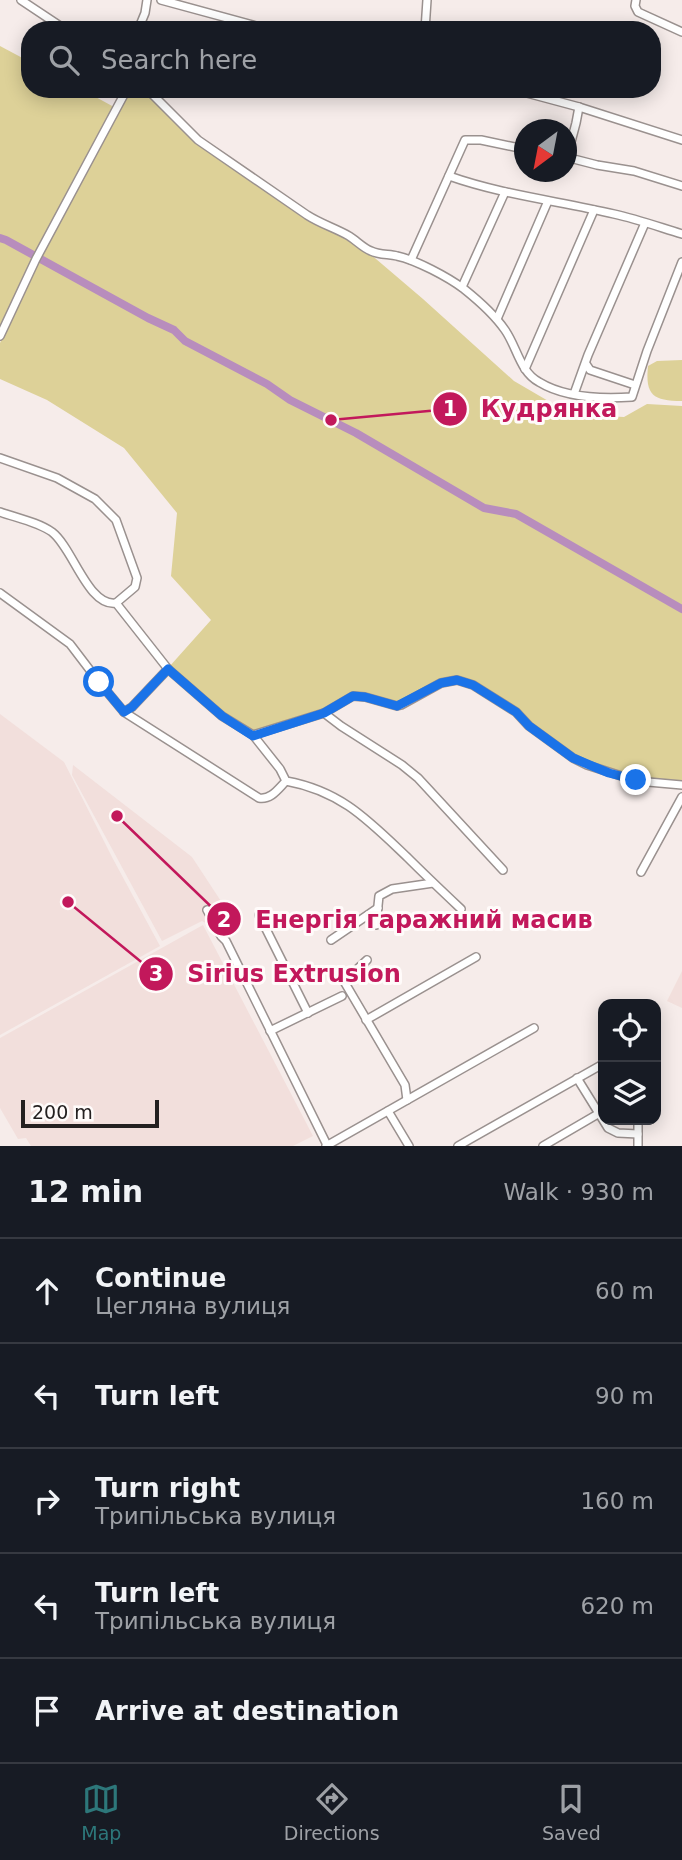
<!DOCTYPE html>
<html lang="en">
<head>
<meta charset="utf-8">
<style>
	:root { --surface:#171b24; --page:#20242c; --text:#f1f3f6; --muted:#9ea1a6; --line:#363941; --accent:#2d777a }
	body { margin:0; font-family:"DejaVu Sans",sans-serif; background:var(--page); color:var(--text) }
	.controls { position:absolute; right:21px; bottom:21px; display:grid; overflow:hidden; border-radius:14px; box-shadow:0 4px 18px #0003 }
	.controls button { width:63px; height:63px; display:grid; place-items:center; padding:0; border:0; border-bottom:2px solid var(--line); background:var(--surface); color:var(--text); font:35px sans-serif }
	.compass { position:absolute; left:514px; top:119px; width:63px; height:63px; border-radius:50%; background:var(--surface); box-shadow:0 4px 18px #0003; rotate:212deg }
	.scale { position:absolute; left:21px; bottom:18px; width:138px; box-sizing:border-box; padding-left:7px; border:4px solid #242020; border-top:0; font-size:19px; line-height:24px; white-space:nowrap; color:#242020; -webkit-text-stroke:5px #fffbfa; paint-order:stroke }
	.stop { position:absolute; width:21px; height:21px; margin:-16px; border:5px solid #1a73e8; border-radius:50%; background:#fff }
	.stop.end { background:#1a73e8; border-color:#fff; box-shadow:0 2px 7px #0008 }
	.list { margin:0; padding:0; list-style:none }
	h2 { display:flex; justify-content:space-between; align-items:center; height:91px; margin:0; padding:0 28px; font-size:30px }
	h2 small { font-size:23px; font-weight:400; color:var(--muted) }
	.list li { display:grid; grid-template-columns:46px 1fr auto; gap:21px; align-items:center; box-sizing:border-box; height:105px; padding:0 28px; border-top:2px solid var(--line) }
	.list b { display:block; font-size:26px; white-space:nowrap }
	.list p { margin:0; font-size:23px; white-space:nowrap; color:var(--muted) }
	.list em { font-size:23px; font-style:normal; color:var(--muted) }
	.icon { flex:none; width:38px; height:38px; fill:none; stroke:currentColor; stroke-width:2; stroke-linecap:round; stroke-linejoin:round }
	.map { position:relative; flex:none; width:682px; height:1146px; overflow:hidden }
	.search { position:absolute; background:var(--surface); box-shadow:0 4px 18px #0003; left:21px; right:21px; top:21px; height:77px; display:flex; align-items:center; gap:18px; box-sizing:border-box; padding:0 24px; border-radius:28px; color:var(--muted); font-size:26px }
	.sheet { height:616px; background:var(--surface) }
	nav { display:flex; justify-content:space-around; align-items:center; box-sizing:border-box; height:98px; border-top:2px solid var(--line); background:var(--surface); font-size:19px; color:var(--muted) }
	nav a { display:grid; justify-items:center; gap:4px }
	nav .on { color:var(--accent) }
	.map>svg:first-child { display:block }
	.built { fill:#f2dfdc }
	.green { fill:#ddd198 }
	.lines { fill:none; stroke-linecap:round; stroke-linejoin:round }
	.river { stroke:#b88dbd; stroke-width:8 }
	.minor-casing { stroke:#9a918f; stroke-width:10 }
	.minor { stroke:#fff; stroke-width:7 }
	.route { stroke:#1a73e8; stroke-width:9 }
	.leader { fill:none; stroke:#c2185b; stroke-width:2.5 }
	.callout-dot { fill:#c2185b; stroke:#fffbfa; stroke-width:2.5 }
	.mark-label { font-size:21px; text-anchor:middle; font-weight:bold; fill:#fff }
	.callout-label { font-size:24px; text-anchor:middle; font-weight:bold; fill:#c2185b; stroke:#fffbfa; stroke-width:6; stroke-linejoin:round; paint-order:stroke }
</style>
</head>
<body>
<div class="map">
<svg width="682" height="1146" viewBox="0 0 682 1146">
	<rect width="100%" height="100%" fill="#f6ecea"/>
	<g class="built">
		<path d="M0,714l64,48 49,97 47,87 -160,89z"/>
		<path d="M73,765l119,92 40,61 -15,11 -15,-8 -40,20 -90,-166z"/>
		<path d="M203,925l110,211 -20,10h-262l-5,-8 -8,1 -18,-31v-70z"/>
		<path d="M682,971v37l-15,-7z"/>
	</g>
	<g class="green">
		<path d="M0,46l30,16v27h51l33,18 -114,224z"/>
		<path d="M130,89h14l53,52 165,106 61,52 91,82 36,21 35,13 39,2 23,-13 35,2v377l-45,-5 -27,-7 -36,-15 -43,-32 -74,-46 -60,25 -45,-9 -29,17 -70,22 -30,-19 -54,-47 42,-47 -40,-44 6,-63 -53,-65 -77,-48 -47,-21v-36l35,-77z"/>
		<path d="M682,360v41c-29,0 -37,-6 -34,-35l9,-5z"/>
	</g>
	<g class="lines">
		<path class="river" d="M0,238l6,2 142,78 26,12 11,11 82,43 23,16 66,33 128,75 32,6 166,95"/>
		<defs>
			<g id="minor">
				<path d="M21,0l45,30"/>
				<path d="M161,0l110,30"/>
				<path d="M636,0l-1,6 3,6 44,20"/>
				<path d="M138,30l7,-17 2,-13"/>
				<path d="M425,30l2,-30"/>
				<path d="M147,89l51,51 109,75c14,9 28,13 42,21 8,5 14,12 22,15 8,4 18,3 26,5 19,4 51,21 67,33 15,12 30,25 41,41 12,17 15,42 34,52 26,16 63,17 93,15l15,-46 35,-89"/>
				<path d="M512,89l67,18 103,33"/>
				<path d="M566,157l31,8 37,6 48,15"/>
				<path d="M567,157l9,-34 3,-16"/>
				<path d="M449,176c54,19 110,25 165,38 23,5 45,13 68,20"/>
				<path d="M411,260l54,-120h16l43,9"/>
				<path d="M462,287l43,-95"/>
				<path d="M497,319l51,-118"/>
				<path d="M0,336l36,-77 91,-170"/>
				<path d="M586,364l4,6 45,15"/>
				<path d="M525,369l69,-159"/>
				<path d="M574,394l14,-39 57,-132"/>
				<path d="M0,458l57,20 38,21 21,21 21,58 -2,9 -19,16"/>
				<path d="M0,512c17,6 38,10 52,20 21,16 36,75 64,71l52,66 54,47 31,19 71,-22 29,-17 12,1 32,9 4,-1 40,-22 16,-3 16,5 43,27 13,14 44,32 14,7 50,16 45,4"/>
				<path d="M0,593l70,51 29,38 25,30 135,86c12,2 19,-9 27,-17"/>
				<path d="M124,712l8,-5 36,-38"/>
				<path d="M324,713l17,13 61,39 16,13 85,92"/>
				<path d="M253,735l27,34 6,12c55,10 82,39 121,76 18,18 36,35 54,52"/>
				<path d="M641,872l41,-75"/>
				<path d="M207,910l14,26 5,5 101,204"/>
				<path d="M259,915l49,98"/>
				<path d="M376,925l3,-29 13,-7 41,-6"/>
				<path d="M331,940l47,-32"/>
				<path d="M367,960l-15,14 -7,9 60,102 2,15"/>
				<path d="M366,1020l110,-63"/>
				<path d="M270,1031l72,-35"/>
				<path d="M577,1078l31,50 10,5 20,1"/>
				<path d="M388,1111l21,35"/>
				<path d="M638,1120v26"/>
				<path d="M326,1146l208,-118"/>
				<path d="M458,1146l145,-82"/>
				<path d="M543,1146l60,-35"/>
			</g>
		</defs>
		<use href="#minor" class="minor-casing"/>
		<use href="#minor" class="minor"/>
	</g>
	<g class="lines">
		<path class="route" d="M99,682l25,30 8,-5 36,-38 54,47 31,20 71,-23 29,-17 12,1 32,9 44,-23 16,-3 16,5 43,27 13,14 44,32 36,15 27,7"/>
	</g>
	<path class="leader" d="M331 420L450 409M117 816L224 919M68 902L156 974"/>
	<g class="callout-dot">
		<circle cx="331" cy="420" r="7"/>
		<circle cx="117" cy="816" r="7"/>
		<circle cx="68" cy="902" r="7"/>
		<circle cx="450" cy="409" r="18"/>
		<circle cx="224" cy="919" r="18"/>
		<circle cx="156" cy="974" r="18"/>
	</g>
	<g class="mark-label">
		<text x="450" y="416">1</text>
		<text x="224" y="927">2</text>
		<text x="156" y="981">3</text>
	</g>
	<g class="callout-label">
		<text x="549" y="417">Кудрянка</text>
		<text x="424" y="928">Енергія гаражний масив</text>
		<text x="294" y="982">Sirius Extrusion</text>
	</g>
</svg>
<div class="controls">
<button><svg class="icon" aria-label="locate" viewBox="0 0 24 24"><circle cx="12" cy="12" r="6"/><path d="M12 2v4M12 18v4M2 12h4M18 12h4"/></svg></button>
<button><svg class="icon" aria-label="layers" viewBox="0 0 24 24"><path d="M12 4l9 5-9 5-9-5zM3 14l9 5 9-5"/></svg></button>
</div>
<svg class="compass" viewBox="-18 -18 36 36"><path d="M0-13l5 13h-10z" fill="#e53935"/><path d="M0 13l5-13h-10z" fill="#9ea1a6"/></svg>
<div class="scale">200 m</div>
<div class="stop" style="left:99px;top:682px"></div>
<div class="stop end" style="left:636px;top:780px"></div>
<div class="search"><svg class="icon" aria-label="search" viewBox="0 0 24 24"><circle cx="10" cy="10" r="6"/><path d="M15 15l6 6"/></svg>Search here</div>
</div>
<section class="sheet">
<h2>12 min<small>Walk · 930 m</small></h2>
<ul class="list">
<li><svg class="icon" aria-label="ahead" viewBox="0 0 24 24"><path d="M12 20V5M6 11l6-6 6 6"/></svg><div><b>Continue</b><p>Цегляна вулиця</p></div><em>60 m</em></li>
<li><svg class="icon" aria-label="left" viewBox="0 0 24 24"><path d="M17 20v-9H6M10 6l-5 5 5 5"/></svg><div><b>Turn left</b></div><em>90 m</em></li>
<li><svg class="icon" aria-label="right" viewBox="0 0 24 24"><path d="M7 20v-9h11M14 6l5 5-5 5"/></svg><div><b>Turn right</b><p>Трипільська вулиця</p></div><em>160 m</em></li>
<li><svg class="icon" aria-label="left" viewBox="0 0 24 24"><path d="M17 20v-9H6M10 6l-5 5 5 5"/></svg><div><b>Turn left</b><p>Трипільська вулиця</p></div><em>620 m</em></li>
<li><svg class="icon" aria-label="arrive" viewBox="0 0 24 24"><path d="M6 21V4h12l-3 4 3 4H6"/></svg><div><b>Arrive at destination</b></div></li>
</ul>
</section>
<nav>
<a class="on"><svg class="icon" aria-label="map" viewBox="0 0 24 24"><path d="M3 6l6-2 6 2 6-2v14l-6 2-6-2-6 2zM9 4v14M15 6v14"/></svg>Map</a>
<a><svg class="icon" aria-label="directions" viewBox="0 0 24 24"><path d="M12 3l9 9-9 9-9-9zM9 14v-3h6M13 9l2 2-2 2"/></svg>Directions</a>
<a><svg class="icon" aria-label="saved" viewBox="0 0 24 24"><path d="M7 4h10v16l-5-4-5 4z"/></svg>Saved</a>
</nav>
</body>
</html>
